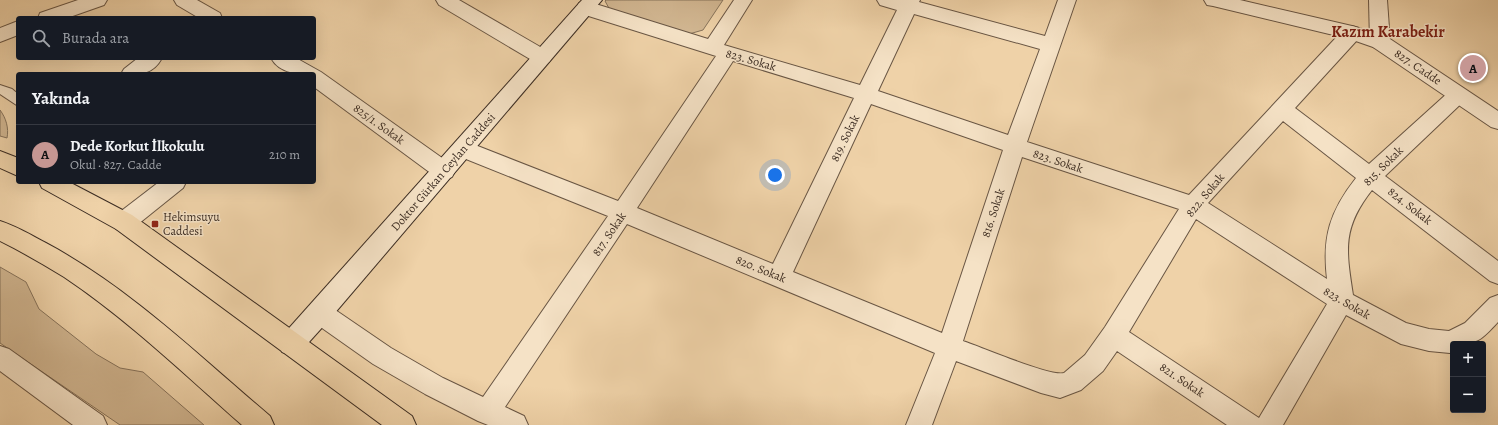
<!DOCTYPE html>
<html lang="tr">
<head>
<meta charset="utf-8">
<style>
	:root { --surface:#171b24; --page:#20242c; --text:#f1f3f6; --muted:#9ea1a6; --line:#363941; --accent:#c59692 }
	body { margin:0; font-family:Alegreya,serif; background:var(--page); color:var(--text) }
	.controls { position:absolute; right:12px; bottom:12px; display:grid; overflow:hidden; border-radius:4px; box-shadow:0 4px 16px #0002 }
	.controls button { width:36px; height:36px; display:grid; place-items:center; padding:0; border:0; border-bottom:1px solid var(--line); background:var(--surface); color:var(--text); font:20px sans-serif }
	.you { position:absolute; left:775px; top:175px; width:14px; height:14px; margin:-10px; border:3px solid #fff; border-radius:50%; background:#1a73e8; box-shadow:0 0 0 6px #1a73e833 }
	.badge { display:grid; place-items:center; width:26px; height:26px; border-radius:50%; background:var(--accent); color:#111; font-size:13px; font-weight:700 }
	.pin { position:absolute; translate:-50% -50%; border:2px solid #fff; box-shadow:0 1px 4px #0006 }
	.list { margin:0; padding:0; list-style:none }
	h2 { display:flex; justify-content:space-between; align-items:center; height:52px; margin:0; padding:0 16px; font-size:17px }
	h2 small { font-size:13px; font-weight:400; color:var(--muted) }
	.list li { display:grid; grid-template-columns:26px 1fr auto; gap:12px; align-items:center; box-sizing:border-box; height:60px; padding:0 16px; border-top:1px solid var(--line) }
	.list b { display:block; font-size:15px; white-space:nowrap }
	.list p { margin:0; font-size:13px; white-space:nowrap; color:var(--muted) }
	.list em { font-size:13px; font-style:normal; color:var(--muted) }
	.icon { flex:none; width:22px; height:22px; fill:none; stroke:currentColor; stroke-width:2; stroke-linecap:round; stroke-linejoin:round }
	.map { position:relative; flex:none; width:1498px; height:425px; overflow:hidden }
	.search { position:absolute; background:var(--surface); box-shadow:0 4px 16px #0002; left:16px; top:16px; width:300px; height:44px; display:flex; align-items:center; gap:10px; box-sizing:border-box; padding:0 14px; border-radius:4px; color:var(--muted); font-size:15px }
	.panel { position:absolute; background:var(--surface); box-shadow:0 4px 16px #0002; left:16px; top:72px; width:300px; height:112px; border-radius:4px }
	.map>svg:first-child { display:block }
	.green { fill:#d1b691; stroke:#86725a }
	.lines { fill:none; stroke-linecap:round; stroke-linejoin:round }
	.service-casing { stroke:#695644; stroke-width:2 }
	.minor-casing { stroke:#695644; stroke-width:2 }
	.tertiary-casing { stroke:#695644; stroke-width:2 }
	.secondary-casing { stroke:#3c2d23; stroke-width:2 }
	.primary-casing { stroke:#3c2d23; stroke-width:2 }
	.service { fill:#f5e2c6; fill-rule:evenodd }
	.minor { fill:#f5e2c6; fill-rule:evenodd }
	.tertiary { fill:#f5e2c6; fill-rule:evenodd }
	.secondary { fill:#f5e2c6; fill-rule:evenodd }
	.primary { fill:#efd2a8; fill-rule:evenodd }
	.poi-dot { fill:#8f2418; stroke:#f5e2c6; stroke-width:1.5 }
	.labels { text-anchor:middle; stroke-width:3; stroke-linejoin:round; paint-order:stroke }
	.street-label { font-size:12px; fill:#3c2d23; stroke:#f5e2c6 }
	.poi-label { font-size:12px; fill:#3c2d23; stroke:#f5e2c6; text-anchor:start }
	.district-label { font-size:16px; font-weight:bold; fill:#7a1f14; stroke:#f5e2c6 }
</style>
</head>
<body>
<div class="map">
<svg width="1498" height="425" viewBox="0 0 1498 425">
	<rect width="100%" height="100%" fill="#efd2a8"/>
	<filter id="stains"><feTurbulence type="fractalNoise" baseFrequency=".005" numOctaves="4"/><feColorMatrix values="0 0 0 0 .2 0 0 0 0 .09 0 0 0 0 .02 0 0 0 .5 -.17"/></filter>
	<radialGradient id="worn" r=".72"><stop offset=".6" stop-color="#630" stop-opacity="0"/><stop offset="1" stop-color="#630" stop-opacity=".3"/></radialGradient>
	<g class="green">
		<path d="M606,0h117l-20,30 -14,4 -79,-24 -5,-9z"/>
		<path d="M0,110c6,8 9,18 7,28l-7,-2z"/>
		<path d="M0,267l26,15 13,27 57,45 24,14 23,4 61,53h-84l-120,-82z"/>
	</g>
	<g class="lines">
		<defs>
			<path id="service" d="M0,85l12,4 6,5v12l-18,-12z"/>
			<g id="minor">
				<path d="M78,0h29l-3,5 -37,13h-29l2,-5z"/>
				<path d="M174,0h23l23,13 2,5h-23l-22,-13z"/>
				<path d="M436,0h23l90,52 3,5 -3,5 -7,2 -7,-2 -96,-57z"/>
				<path d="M734,0h18l-28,45 136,40 37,-75 -17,-5 -3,-5h43l-1,2 126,34 13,-36h18l-49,142 162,53 156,-167 7,-2 7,2 2,5 -2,5 -64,70 74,56 82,-74 7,-3 7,3 3,5 -3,5 -80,76 113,85v23l-8,-3 -118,-91c-30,38 -26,60 -19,105l53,28 23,6 20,2 16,-8 25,-25 8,-3v27c-17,18 -19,22 -45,22v8l-3,1 -21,-2 -28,-7 -55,-29 -63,110h-56l-110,-74 -14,20 -22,19 -21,8 -19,-5 -85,-32 -24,64h-26l29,-72 -308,-129 -122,183 19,9 4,9h-40l-10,-4 -53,-27 -52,-30 -61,-43 -4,-8 4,-8 8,-3 8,3 63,43 52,30 40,19 125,-181 -152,-61 -3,-6 3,-6 7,-2 7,2 148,58 98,-145 -137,-43 -2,-5 2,-5 7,-2 122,38zM914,14l126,35 -32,86 -130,-44zM733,61l121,37 -81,166 -136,-56zM871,104l132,46 -61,183 -149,-61zM1283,121l73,57c-26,33 -34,59 -29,101l-119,-76zM1022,157l157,52 -74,118 -20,28 -21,18c-13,4 -83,-26 -101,-32zM1196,219l131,85 -68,114 -130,-86z"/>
				<path d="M1369,0h18l3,42 -3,5 -7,2 -7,-2 -3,-5z"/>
				<path d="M18,21v14l-18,7v-14z"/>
				<path d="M138,58h24c-10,18 -23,16 -41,16l3,-5z"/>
				<path d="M271,58h25l25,14 131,93 3,6 -3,6 -8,3 -8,-3 -122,-90v-13c-16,0 -34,0 -43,-16z"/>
				<path d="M159,182h27l-3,6 -51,41 -8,2 -8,-2 -3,-7 3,-7z"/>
				<path d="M0,346l9,3 94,67 4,9h-34l-73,-54z"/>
			</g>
			<path id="tertiary" d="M1204,0h36l112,26 35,11 111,74v18l-7,-2 -118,-80 -23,-8 -137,-33 -6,-1z"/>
			<path id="secondary" d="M582,0h20l-274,321 -28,31 -9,3 -9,-3 -3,-8 3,-8z"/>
			<g id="primary">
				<path d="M0,151l18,7v18l-18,-8z"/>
				<path d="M39,182h30l63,33 280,201 4,9h-34l-266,-196 -74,-41z"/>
				<path d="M0,221c16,5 31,14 46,22 84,45 153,113 224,173l4,9h-32c-58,-51 -114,-105 -178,-148 -21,-13 -42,-25 -64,-36z"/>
			</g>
		</defs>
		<use href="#service" class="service-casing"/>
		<use href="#minor" class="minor-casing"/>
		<use href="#tertiary" class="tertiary-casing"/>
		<use href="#secondary" class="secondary-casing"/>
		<use href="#primary" class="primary-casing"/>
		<use href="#service" class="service"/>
		<use href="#minor" class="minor"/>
		<use href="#tertiary" class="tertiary"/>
		<use href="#secondary" class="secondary"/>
		<use href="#primary" class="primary"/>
	</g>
	<rect class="poi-dot" x="151" y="220" width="8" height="8" rx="2"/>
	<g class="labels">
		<g class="street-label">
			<text transform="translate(751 60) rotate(16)" y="4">823. Sokak</text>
			<text transform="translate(1418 67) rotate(34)" y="4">827. Cadde</text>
			<text transform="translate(379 124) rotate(36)" y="4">825/1. Sokak</text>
			<text transform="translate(845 138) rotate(-64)" y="4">819. Sokak</text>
			<text transform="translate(1058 161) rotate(18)" y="4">823. Sokak</text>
			<text transform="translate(1383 166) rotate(-45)" y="4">815. Sokak</text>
			<text transform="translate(443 172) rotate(-49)" y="4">Doktor Gürkan Ceylan Caddesi</text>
			<text transform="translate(1205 195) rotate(-50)" y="4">822. Sokak</text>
			<text transform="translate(1410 206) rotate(38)" y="4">824. Sokak</text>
			<text transform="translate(993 213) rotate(-72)" y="4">816. Sokak</text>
			<text transform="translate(609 234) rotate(-56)" y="4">817. Sokak</text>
			<text transform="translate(761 269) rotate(22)" y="4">820. Sokak</text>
			<text transform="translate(1347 303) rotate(30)" y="4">823. Sokak</text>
			<text transform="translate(1182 380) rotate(34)" y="4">821. Sokak</text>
		</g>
		<g class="poi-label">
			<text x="163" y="221">Hekimsuyu<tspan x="163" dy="14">Caddesi</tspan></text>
		</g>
		<g class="district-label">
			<text x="1388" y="37">Kazım Karabekir</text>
		</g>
	</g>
	<rect width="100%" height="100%" filter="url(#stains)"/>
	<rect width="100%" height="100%" fill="url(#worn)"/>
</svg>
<div class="controls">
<button>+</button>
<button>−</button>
</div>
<div class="you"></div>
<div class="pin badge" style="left:1473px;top:68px">A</div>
<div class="search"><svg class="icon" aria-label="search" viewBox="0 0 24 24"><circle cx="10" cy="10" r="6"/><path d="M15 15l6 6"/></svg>Burada ara</div>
<section class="panel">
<h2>Yakında<small></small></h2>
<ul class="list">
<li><span class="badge">A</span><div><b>Dede Korkut İlkokulu</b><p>Okul · 827. Cadde</p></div><em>210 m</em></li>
</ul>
</section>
</div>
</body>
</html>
